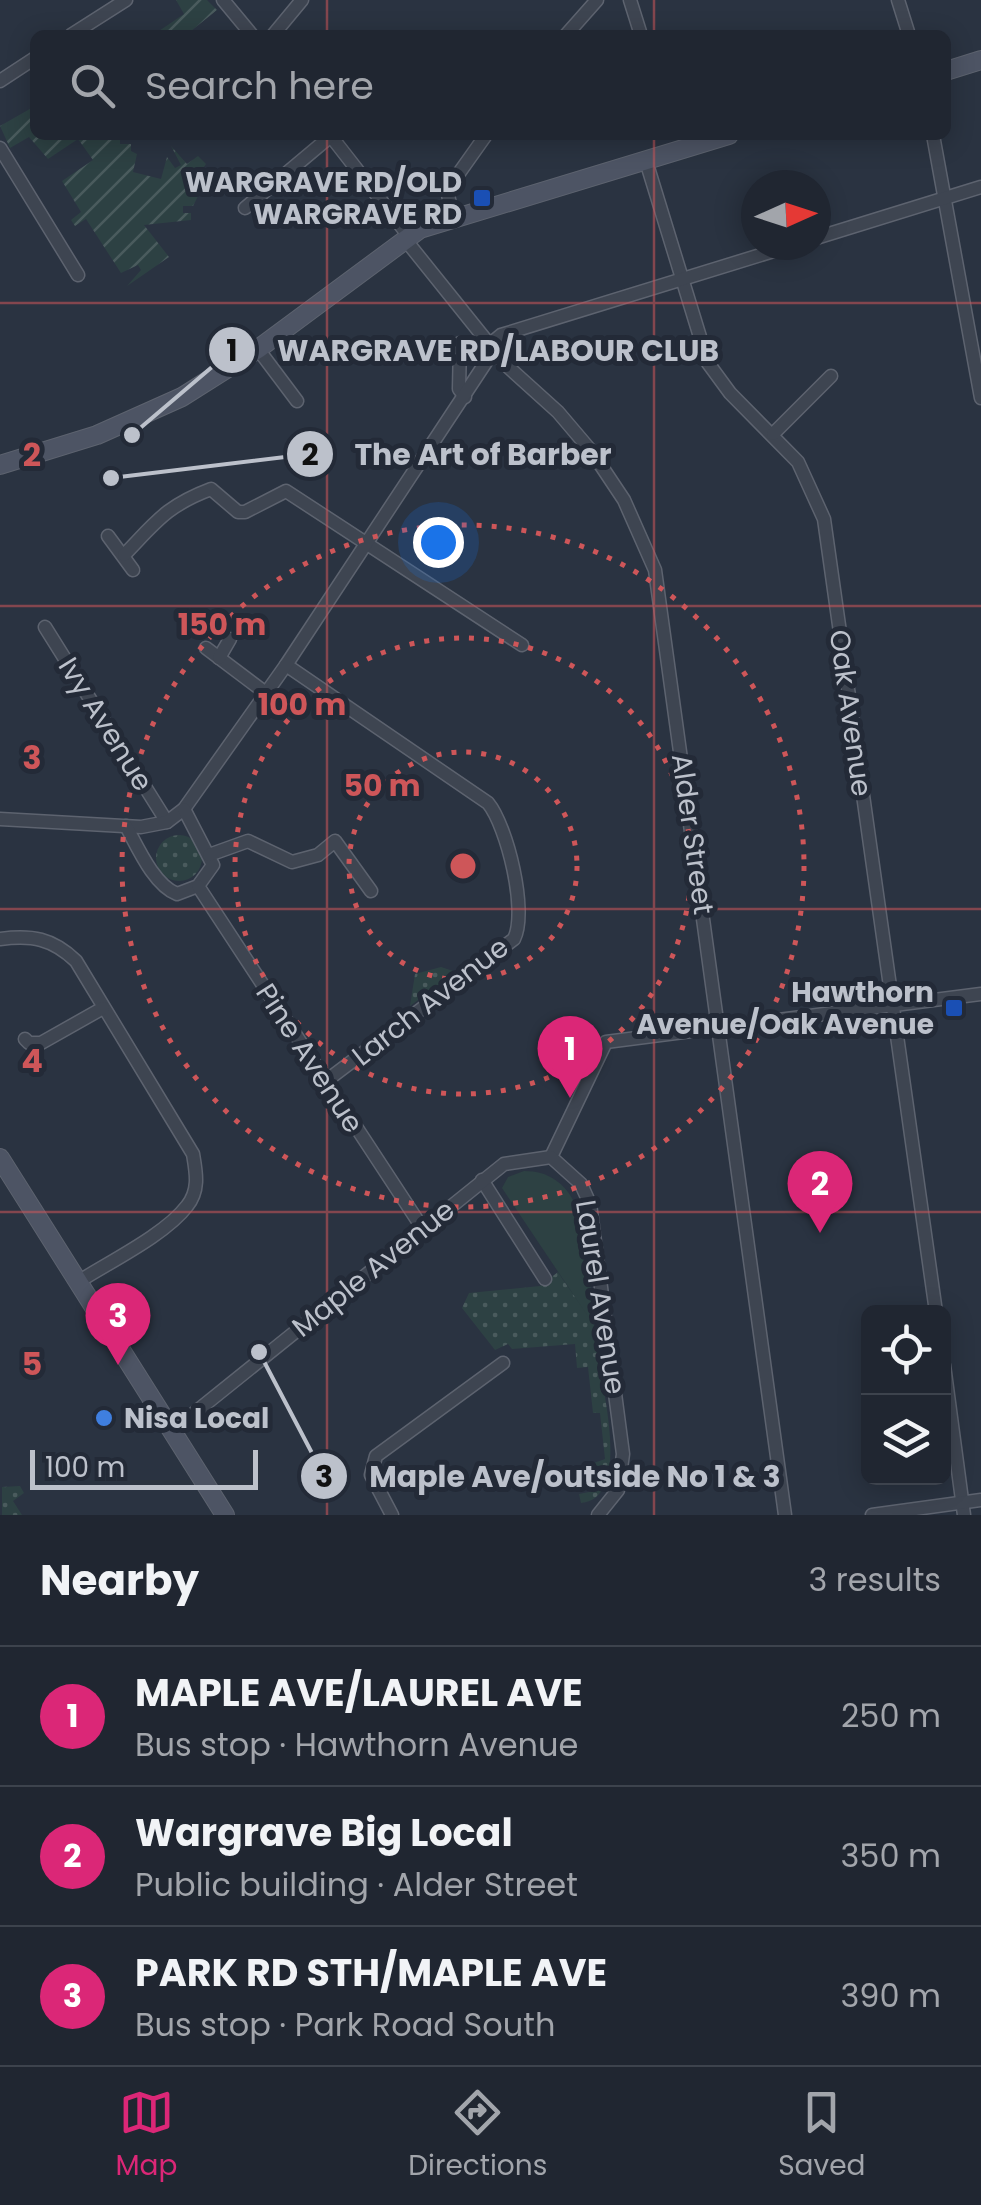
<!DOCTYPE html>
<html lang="en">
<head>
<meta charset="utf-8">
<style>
	:root { --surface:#202631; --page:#2d323d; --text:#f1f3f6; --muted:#a2a5ab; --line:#3d434d; --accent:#db2777 }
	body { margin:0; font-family:Poppins,sans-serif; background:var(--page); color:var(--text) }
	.controls { position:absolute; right:30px; bottom:30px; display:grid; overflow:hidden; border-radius:15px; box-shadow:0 5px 25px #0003 }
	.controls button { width:90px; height:90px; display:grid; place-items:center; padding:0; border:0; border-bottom:2px solid var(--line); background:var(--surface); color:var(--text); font:50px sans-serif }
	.compass { position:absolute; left:741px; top:170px; width:90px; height:90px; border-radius:50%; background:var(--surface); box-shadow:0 5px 25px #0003; rotate:87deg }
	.scale { position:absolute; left:30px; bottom:25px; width:228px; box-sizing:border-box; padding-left:10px; border:5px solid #bcc1cb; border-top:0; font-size:28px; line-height:35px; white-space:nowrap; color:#bcc1cb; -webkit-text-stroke:8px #232a37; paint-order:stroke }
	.you { position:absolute; left:438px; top:542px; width:35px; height:35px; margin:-25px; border:8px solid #fff; border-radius:50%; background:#1a73e8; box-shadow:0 0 0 15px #1a73e833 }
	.badge { display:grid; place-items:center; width:65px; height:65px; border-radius:50%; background:var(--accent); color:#fff; font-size:32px; font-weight:700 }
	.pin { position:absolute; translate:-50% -82px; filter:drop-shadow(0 2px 5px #0008) }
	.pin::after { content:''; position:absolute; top:52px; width:35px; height:30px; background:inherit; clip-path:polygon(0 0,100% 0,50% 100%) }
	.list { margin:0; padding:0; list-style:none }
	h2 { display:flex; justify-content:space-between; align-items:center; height:130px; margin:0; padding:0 40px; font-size:42px }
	h2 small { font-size:32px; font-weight:400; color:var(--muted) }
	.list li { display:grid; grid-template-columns:65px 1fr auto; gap:30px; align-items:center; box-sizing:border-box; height:140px; padding:0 40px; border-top:2px solid var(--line) }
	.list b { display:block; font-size:38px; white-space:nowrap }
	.list p { margin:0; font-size:32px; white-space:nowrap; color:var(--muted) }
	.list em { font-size:32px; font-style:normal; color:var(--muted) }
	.icon { flex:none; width:55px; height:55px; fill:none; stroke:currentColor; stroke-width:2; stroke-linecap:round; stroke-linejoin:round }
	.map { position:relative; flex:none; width:981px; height:1515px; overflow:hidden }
	.search { position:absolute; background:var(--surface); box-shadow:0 5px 25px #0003; left:30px; right:30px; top:30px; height:110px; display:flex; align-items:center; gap:25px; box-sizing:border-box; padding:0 35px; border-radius:15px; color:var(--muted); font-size:38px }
	.sheet { height:550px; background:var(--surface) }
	nav { display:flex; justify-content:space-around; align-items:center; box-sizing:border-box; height:140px; border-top:2px solid var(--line); background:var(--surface); font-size:28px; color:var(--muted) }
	nav a { display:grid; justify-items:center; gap:5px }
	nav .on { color:var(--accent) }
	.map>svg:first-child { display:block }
	.grass { fill:url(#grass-dots) }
	.park { fill:#2d4143 }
	.garden { fill:url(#garden-furrows) }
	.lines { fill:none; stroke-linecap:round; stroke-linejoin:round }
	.street-casing { stroke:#5d636f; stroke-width:15 }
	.secondary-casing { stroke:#5d636f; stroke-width:20 }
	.street { stroke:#3e4551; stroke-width:12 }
	.secondary { stroke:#4d5464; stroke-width:18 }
	.grid { fill:none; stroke:#ce5659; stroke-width:2.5; stroke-opacity:0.55 }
	.ring { fill:none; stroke:#ce5659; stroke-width:5; stroke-dasharray:5 10 }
	.transit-dot { fill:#1a4fb4; stroke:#232a37; stroke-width:4 }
	.shop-dot { fill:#3f7fe0; stroke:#232a37; stroke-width:4 }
	.labels { text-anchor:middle; stroke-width:10; stroke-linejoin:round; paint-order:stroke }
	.poi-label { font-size:28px; font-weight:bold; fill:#bcc1cb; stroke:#232a37; text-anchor:end }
	.street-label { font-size:28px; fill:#bcc1cb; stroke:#232a37 }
	.grid-label { font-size:32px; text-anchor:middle; font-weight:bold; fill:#ce5659; stroke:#232a37; stroke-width:10; stroke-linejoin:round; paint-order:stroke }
	.centre { fill:#ce5659; stroke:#232a37; stroke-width:5 }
	.ring-label { font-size:30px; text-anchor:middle; font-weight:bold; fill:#ce5659; stroke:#232a37; stroke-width:10; stroke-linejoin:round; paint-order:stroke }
	.leader { fill:none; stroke:#bcc1cb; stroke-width:4 }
	.callout-dot { fill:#bcc1cb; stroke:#232a37; stroke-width:4 }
	.mark-label { font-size:30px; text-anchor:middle; font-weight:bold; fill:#111 }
	.callout-label { font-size:30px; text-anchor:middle; font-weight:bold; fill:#bcc1cb; stroke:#232a37; stroke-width:10; stroke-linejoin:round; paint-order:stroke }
</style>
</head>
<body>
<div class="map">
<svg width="981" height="1515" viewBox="0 0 981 1515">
	<defs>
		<pattern id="grass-dots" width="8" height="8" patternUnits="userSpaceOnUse" patternTransform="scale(2.5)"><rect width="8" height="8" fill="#2d4143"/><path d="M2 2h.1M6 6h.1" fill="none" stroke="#4a5b5d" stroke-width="1.8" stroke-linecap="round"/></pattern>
		<pattern id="garden-furrows" width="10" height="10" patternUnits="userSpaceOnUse" patternTransform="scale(2.5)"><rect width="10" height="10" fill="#2d4143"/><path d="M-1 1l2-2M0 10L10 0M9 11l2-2" fill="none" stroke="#4a5b5d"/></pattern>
	</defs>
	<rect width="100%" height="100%" fill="#2a3341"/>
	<g class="grass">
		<circle cx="179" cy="858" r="23"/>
		<path d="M441,967l15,5 -46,34 5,-32z"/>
		<path d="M558,1272c11,17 25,35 35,51 6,11 5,34 7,46 5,31 29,130 -19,134l-2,-9 15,-3 -3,-27 14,-5 -5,-46h-7l-5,-46 -11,1 -2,-24 -63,5 -4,-5 -13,6 -33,-42 7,-15 71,-7z"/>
		<path d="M20,1486l4,7 -11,8 9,14h-20v-28z"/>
	</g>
	<path class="park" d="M524,1171c71,0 65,100 69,153l-91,-136 6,-11z"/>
	<g class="garden">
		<path d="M176,0h31l10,10 -31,25h-33l31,-21z"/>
		<path d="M35,106v29h85v9h11v7l6,3 -4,18 28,7 6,-22 8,11 6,-3 -10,-19 16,18 11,-8 8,8 -14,20 9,6 -8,16h-10v7h8v7l-47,5 25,32 -42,29 14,-16 -3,-5 -17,8 -35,-54 -11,7 -4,-6 10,-8 -19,-31 31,-21 -15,-21 -30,20 -19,-22 -19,11 -10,-22z"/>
	</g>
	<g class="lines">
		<defs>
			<g id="street">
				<path d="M223,0l29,35"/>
				<path d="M630,0l11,35"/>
				<path d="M898,0l11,35"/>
				<path d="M71,35l55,-35"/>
				<path d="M273,35l29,-35"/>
				<path d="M566,35l31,-35"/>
				<path d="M0,81l35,-23"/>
				<path d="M330,135l78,100"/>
				<path d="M933,135l48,263"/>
				<path d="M0,148l78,127"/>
				<path d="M646,161l62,202 22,30 68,69 26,57 112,793"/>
				<path d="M245,208l87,-73"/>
				<path d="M453,218l-6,-28 39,-55"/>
				<path d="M404,238l102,127 52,47 34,40 32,48 31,70 130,945"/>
				<path d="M816,238l165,-51"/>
				<path d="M460,343l-1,46 6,8"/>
				<path d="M489,345l12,-10 292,-90"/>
				<path d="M258,349l39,52"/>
				<path d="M773,434l58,-58"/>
				<path d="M108,536l25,34"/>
				<path d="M124,555c32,-33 42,-49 87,-66l27,23h7l41,-21 236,154"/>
				<path d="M45,627l122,195"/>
				<path d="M206,648l57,43"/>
				<path d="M219,658l11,-19"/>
				<path d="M286,665l202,138c19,23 40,108 26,136l-188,142"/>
				<path d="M0,819l141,8 26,-5 17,-13 102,-144 208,-315"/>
				<path d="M126,826c12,22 28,59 51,68l21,-8 15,-21 -29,-56"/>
				<path d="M209,855l39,-14 44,21 26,-7 17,-14 36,50"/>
				<path d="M198,886l225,343"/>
				<path d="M0,939c32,-4 52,-1 76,22l117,193c3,18 7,36 -6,52 -22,29 -78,56 -109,76"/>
				<path d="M25,1039l4,4h12l62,-35"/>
				<path d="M551,1157l55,-115 375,-48"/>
				<path d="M482,1180l63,99"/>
				<path d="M944,1365l20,150"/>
				<path d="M172,1431l332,-267 47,-7 30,27 9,20 33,250 -5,36 -20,25"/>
				<path d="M392,1515l-21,-40 5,-19 127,-93"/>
				<path d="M872,1515l109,-15"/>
			</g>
			<g id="secondary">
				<path d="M946,71l35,-11"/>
				<path d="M0,465l97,-30 85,-38 76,-48 162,-120 309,-94"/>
				<path d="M0,1158l225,357"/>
			</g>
		</defs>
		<use href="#street" class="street-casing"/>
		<use href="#secondary" class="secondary-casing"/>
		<use href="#street" class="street"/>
		<use href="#secondary" class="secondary"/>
	</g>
	<path class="grid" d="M327,0v35M654,0v35M327,135v1380M654,135v1380M0,303h981M0,606h981M0,909h981M0,1212h981"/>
	<g class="ring">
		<circle cx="463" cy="866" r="114"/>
		<circle cx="463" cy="866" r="228"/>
		<circle cx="463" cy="866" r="341"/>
	</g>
	<g class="transit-dot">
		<rect x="472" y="188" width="20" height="20" rx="5"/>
		<rect x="944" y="998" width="20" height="20" rx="5"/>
	</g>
	<circle class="shop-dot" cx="104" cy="1418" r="10"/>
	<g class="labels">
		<g class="poi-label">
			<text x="462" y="192">WARGRAVE RD/OLD<tspan x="462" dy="32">WARGRAVE RD</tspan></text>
			<text x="934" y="1002">Hawthorn<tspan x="934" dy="32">Avenue/Oak Avenue</tspan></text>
			<text x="124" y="1428" text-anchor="start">Nisa Local</text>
		</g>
		<g class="street-label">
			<text transform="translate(851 713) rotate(82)" y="10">Oak Avenue</text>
			<text transform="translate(106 724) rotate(58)" y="10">Ivy Avenue</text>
			<text transform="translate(693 834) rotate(82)" y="10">Alder Street</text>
			<text transform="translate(430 1001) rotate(-38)" y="10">Larch Avenue</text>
			<text transform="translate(310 1058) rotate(57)" y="10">Pine Avenue</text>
			<text transform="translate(373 1268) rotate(-39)" y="10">Maple Avenue</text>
			<text transform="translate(601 1297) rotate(81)" y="10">Laurel Avenue</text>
		</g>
	</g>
	<g class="grid-label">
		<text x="32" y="466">2</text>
		<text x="32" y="769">3</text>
		<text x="32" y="1072">4</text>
		<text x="32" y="1375">5</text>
	</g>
	<circle cx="463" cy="866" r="15" class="centre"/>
	<g class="ring-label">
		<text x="222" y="635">150 m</text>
		<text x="302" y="715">100 m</text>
		<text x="382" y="796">50 m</text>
	</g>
	<path class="leader" d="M132 435L232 350M111 478L310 454M259 1352L324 1476"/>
	<g class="callout-dot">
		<circle cx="132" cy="435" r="10"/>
		<circle cx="111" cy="478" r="10"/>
		<circle cx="259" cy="1352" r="10"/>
		<circle cx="232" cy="350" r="25"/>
		<circle cx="310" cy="454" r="25"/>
		<circle cx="324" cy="1476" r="25"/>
	</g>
	<g class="mark-label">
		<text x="232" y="361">1</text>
		<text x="310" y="465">2</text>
		<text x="324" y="1487">3</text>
	</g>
	<g class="callout-label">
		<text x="498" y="361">WARGRAVE RD/LABOUR CLUB</text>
		<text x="483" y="465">The Art of Barber</text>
		<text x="575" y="1487">Maple Ave/outside No 1 &amp; 3</text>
	</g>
</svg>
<div class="controls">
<button><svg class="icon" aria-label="locate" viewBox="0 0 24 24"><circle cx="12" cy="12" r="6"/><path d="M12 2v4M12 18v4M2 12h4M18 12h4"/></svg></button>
<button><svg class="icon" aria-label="layers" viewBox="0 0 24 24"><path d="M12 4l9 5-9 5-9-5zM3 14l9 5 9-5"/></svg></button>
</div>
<svg class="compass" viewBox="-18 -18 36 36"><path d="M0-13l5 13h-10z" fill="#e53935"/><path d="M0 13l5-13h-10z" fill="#a2a5ab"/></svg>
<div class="scale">100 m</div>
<div class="you"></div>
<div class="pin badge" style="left:570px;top:1098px">1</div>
<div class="pin badge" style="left:820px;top:1233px">2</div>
<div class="pin badge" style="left:118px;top:1365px">3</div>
<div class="search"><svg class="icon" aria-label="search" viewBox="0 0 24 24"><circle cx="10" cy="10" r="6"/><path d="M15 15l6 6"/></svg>Search here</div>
</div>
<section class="sheet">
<h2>Nearby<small>3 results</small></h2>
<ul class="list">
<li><span class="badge">1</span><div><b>MAPLE AVE/LAUREL AVE</b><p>Bus stop · Hawthorn Avenue</p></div><em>250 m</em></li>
<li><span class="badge">2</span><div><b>Wargrave Big Local</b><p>Public building · Alder Street</p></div><em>350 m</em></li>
<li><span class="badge">3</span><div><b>PARK RD STH/MAPLE AVE</b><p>Bus stop · Park Road South</p></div><em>390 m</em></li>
</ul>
</section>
<nav>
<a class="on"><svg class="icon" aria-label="map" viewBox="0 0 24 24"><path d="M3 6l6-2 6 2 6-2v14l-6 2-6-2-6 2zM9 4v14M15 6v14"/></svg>Map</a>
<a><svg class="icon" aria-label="directions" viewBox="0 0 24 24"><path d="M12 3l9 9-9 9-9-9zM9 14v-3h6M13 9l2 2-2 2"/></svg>Directions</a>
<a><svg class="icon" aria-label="saved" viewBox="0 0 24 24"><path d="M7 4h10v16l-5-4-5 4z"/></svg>Saved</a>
</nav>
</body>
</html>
